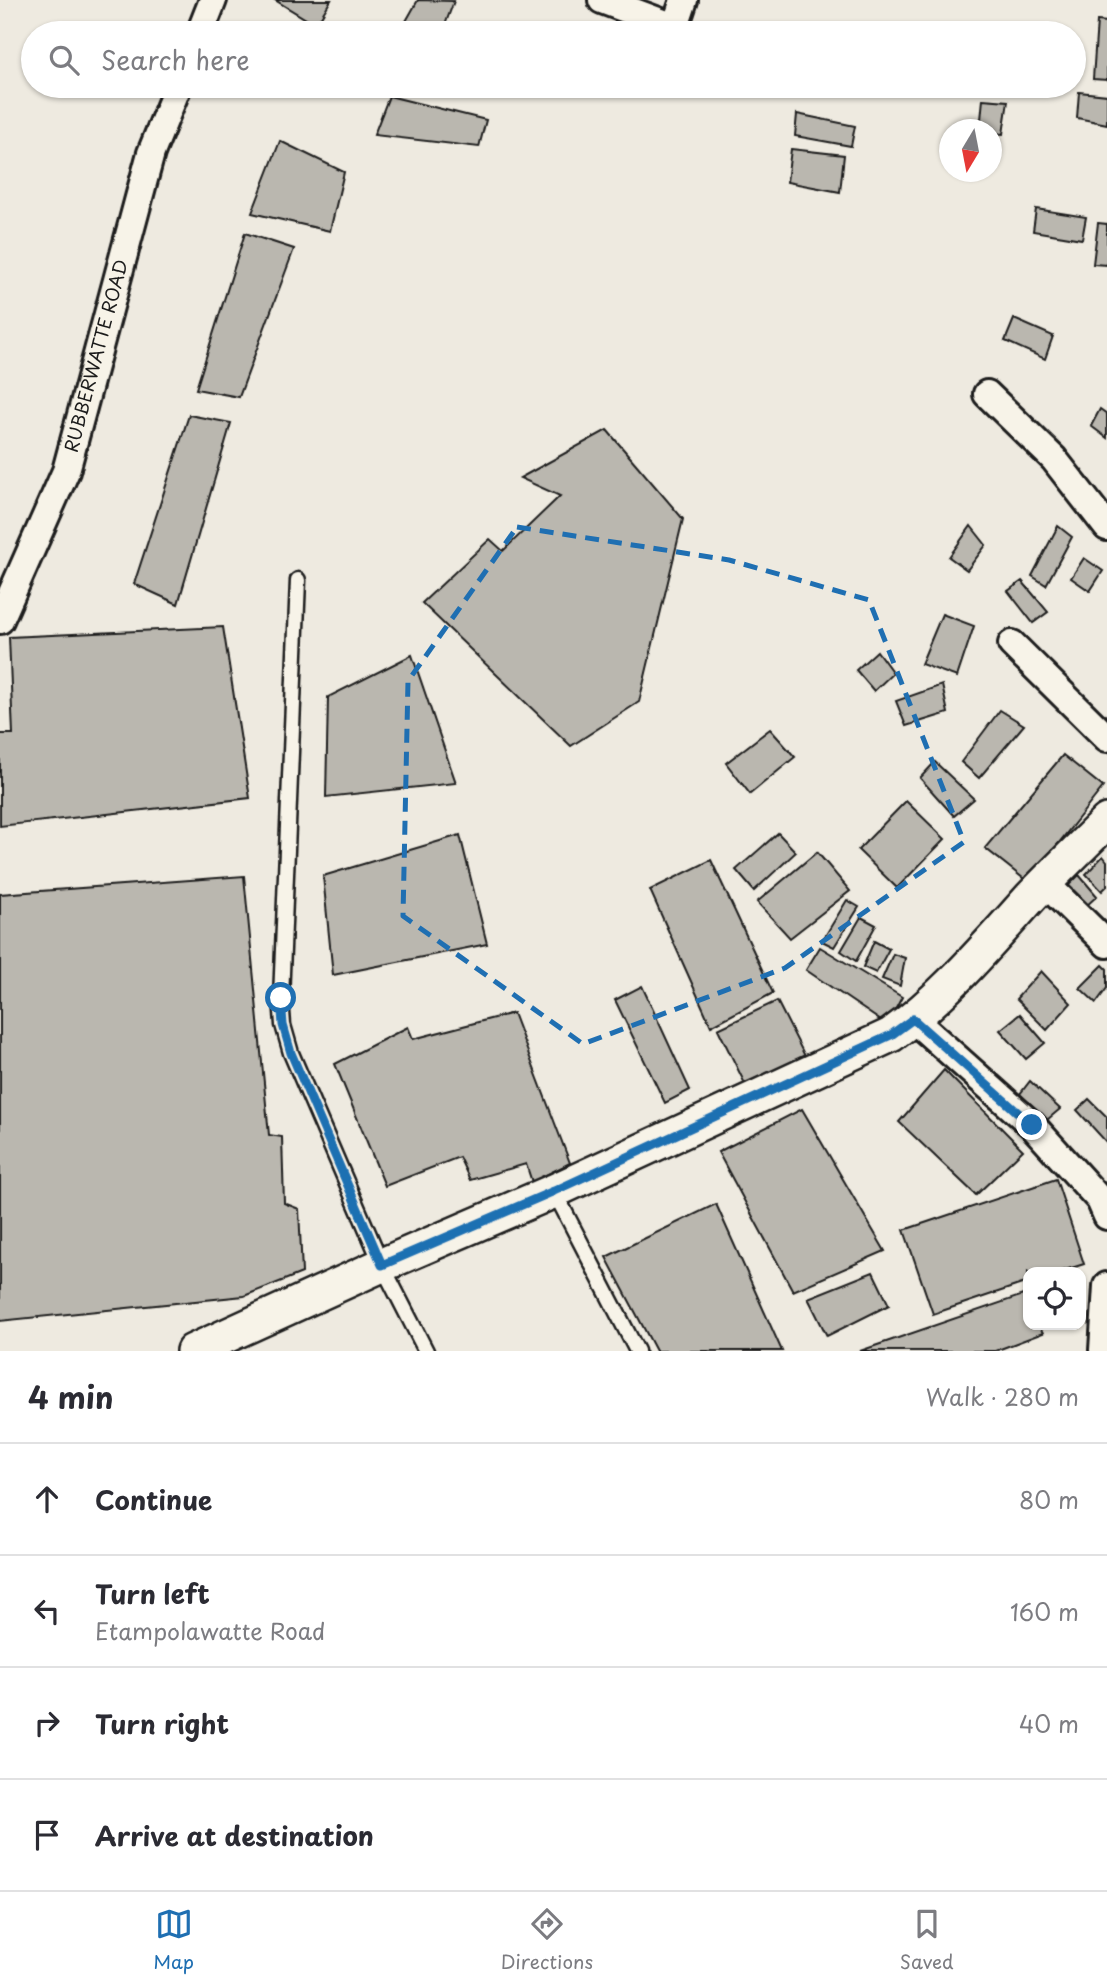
<!DOCTYPE html>
<html lang="en">
<head>
<meta charset="utf-8">
<style>
	:root { --surface:#fff; --page:#f2f2f3; --text:#2b2b33; --muted:#7c7c81; --line:#e1e1e2; --accent:#1f6fb2 }
	body { margin:0; font-family:"Playpen Sans",sans-serif; background:var(--page); color:var(--text) }
	.controls { position:absolute; right:21px; bottom:21px; display:grid; overflow:hidden; border-radius:14px; box-shadow:0 2px 5px #0004 }
	.controls button { width:63px; height:63px; display:grid; place-items:center; padding:0; border:0; border-bottom:2px solid var(--line); background:var(--surface); color:var(--text); font:35px sans-serif }
	.compass { position:absolute; left:939px; top:119px; width:63px; height:63px; border-radius:50%; background:var(--surface); box-shadow:0 2px 5px #0004; rotate:190deg }
	.stop { position:absolute; width:21px; height:21px; margin:-16px; border:5px solid #1f6fb2; border-radius:50%; background:#fff }
	.stop.end { background:#1f6fb2; border-color:#fff; box-shadow:0 2px 7px #0008 }
	.list { margin:0; padding:0; list-style:none }
	h2 { display:flex; justify-content:space-between; align-items:center; height:91px; margin:0; padding:0 28px; font-size:30px }
	h2 small { font-size:23px; font-weight:400; color:var(--muted) }
	.list li { display:grid; grid-template-columns:46px 1fr auto; gap:21px; align-items:center; box-sizing:border-box; height:112px; padding:0 28px; border-top:2px solid var(--line) }
	.list b { display:block; font-size:26px; white-space:nowrap }
	.list p { margin:0; font-size:23px; white-space:nowrap; color:var(--muted) }
	.list em { font-size:23px; font-style:normal; color:var(--muted) }
	.icon { flex:none; width:38px; height:38px; fill:none; stroke:currentColor; stroke-width:2; stroke-linecap:round; stroke-linejoin:round }
	.map { position:relative; flex:none; width:1107px; height:1351px; overflow:hidden }
	.search { position:absolute; background:var(--surface); box-shadow:0 2px 5px #0004; left:21px; right:21px; top:21px; height:77px; display:flex; align-items:center; gap:18px; box-sizing:border-box; padding:0 24px; border-radius:38px; color:var(--muted); font-size:26px }
	.sheet { height:539px; background:var(--surface) }
	nav { display:flex; justify-content:space-around; align-items:center; box-sizing:border-box; height:98px; border-top:2px solid var(--line); background:var(--surface); font-size:19px; color:var(--muted) }
	nav a { display:grid; justify-items:center; gap:4px }
	nav .on { color:var(--accent) }
	.map>svg:first-child { display:block }
	.building { fill:#bab7af; stroke:#1c1c1c; stroke-width:2 }
	.lines { fill:none; stroke-linecap:round; stroke-linejoin:round }
	.service-casing { stroke:#1c1c1c; stroke-width:19 }
	.minor-casing { stroke:#1c1c1c; stroke-width:32 }
	.tertiary-casing { stroke:#1c1c1c; stroke-width:38 }
	.service { stroke:#f7f3e8; stroke-width:14 }
	.minor { stroke:#f7f3e8; stroke-width:26 }
	.tertiary { stroke:#f7f3e8; stroke-width:33 }
	.route { stroke:#1f6fb2; stroke-width:9 }
	.marked { fill:none; stroke:#1f6fb2; stroke-width:5; stroke-dasharray:14 9; stroke-linejoin:round }
	.labels { text-anchor:middle; stroke-width:7; stroke-linejoin:round; paint-order:stroke }
	.street-label { font-size:18px; fill:#1c1c1c; stroke:#f7f3e8 }
</style>
</head>
<body>
<div class="map">
<svg width="1107" height="1351" viewBox="0 0 1107 1351">
	<rect width="100%" height="100%" fill="#eeeae0"/>
	<filter id="ink" filterUnits="userSpaceOnUse"><feTurbulence type="fractalNoise" baseFrequency=".0143" numOctaves="2"/><feDisplacementMap in="SourceGraphic" scale="14" xChannelSelector="R" yChannelSelector="G"/><feConvolveMatrix kernelMatrix="1 2 1 2 8 2 1 2 1" color-interpolation-filters="sRGB"/></filter>
	<g filter="url(#ink)">
		<g class="building">
			<path d="M275,0h56l-15,25z"/>
			<path d="M418,0l36,1 -12,32h-29l-12,-3z"/>
			<path d="M1097,21l10,1v58l-14,-1z"/>
			<path d="M592,28l26,5h-29z"/>
			<path d="M986,86h21l-1,6 -20,-3z"/>
			<path d="M1079,92l28,3v29l-30,-6z"/>
			<path d="M389,96l97,24 -7,27 -105,-12z"/>
			<path d="M983,99l25,2 -5,33 -11,-1v-3h-12z"/>
			<path d="M797,114l58,12 -4,20 -56,-10z"/>
			<path d="M280,141l64,31 -14,59 -78,-18z"/>
			<path d="M791,149l53,6 -4,37 -53,-10z"/>
			<path d="M1036,209l50,8 -4,22 -49,-8z"/>
			<path d="M1098,223l9,1v41l-14,-1z"/>
			<path d="M245,233l49,16 -55,148 -43,-8z"/>
			<path d="M1014,319l39,17 -8,23 -40,-18z"/>
			<path d="M1100,409l7,5v24l-16,-12z"/>
			<path d="M189,415l42,8 -53,181 -44,-20z"/>
			<path d="M607,430l76,89 -44,183 -68,44 -149,-143 68,-64 13,12 57,-55 -40,-18z"/>
			<path d="M971,526l15,19 -19,25 -18,-13z"/>
			<path d="M1058,526l14,11 -26,48 -14,-9z"/>
			<path d="M1084,558l19,13 -13,20 -19,-13z"/>
			<path d="M1022,581l26,31 -15,11 -25,-32z"/>
			<path d="M942,614l32,12 -17,51 -36,-13z"/>
			<path d="M223,627l27,171 -250,28v-92h13l-4,-97z"/>
			<path d="M877,651l16,22 -19,18 -18,-21z"/>
			<path d="M412,655l44,128 -130,14 2,-100z"/>
			<path d="M942,685l6,28 -42,13 -10,-25z"/>
			<path d="M1000,710l24,15 -45,53 -18,-16z"/>
			<path d="M770,729l25,28 -45,37 -24,-31z"/>
			<path d="M1063,755l40,32 -75,95 -43,-34z"/>
			<path d="M935,762l39,37 -20,17 -34,-38z"/>
			<path d="M906,801l39,38 -48,49 -39,-38z"/>
			<path d="M778,833l18,19 -42,39 -18,-21z"/>
			<path d="M460,835l27,109 -154,31 -10,-99z"/>
			<path d="M817,852l33,39 -60,47 -33,-36z"/>
			<path d="M1103,856l4,5v25l-5,5 -16,-17z"/>
			<path d="M711,860l62,133 -62,33 -61,-136z"/>
			<path d="M1079,875l18,21 -13,12 -17,-21z"/>
			<path d="M244,876l25,259 13,2 2,66 15,6 3,64 -58,23 -244,25v-427z"/>
			<path d="M847,900l12,7 -25,40 -12,-6z"/>
			<path d="M861,917l15,8 -20,36 -15,-10z"/>
			<path d="M874,941l15,8 -13,24 -13,-6z"/>
			<path d="M820,947l82,50 -15,28 -81,-55z"/>
			<path d="M893,954l12,4 -5,28 -18,-7z"/>
			<path d="M1103,965l4,4v19l-11,15 -16,-15z"/>
			<path d="M1041,971l30,32 -24,27 -31,-31z"/>
			<path d="M642,986l48,104 -25,13 -50,-103z"/>
			<path d="M777,1001l32,63 -59,30 -32,-65z"/>
			<path d="M513,1013l57,150 -38,19 -6,-18 -56,16 -11,-23 -74,29 -50,-122 73,-37 5,12z"/>
			<path d="M1020,1014l25,29 -19,16 -26,-29z"/>
			<path d="M944,1070l79,80 -47,45 -77,-73z"/>
			<path d="M1030,1081l30,28 -13,11 -27,-26z"/>
			<path d="M1089,1099l18,18v26l-30,-33z"/>
			<path d="M802,1109l83,142 -92,40 -75,-139z"/>
			<path d="M1056,1179l28,85 -25,8h-31v10l-95,32 -29,-84z"/>
			<path d="M716,1204l66,147h-126l-50,-94z"/>
			<path d="M873,1272l16,33 -62,31 -19,-38z"/>
			<path d="M1026,1294l2,6v25h11l4,8 -48,18h-135z"/>
		</g>
		<g class="lines">
			<defs>
				<g id="service">
					<path d="M298,580l-17,418 2,27 8,28 91,212 44,86"/>
					<path d="M554,1191l83,160"/>
				</g>
				<g id="minor">
					<path d="M602,0l72,27"/>
					<path d="M200,33l13,-33"/>
					<path d="M673,33l11,-33"/>
					<path d="M987,394l67,65 53,68"/>
					<path id="s1" d="M0,620l66,-149 85,-318 27,-67"/>
					<path d="M1012,644l95,94"/>
					<path d="M1045,883l62,61"/>
					<path d="M913,1019l119,106 68,75 7,16"/>
					<path d="M1103,1350l4,-64"/>
				</g>
				<path id="tertiary" d="M193,1351l189,-86 172,-74 337,-156c53,-38 96,-89 139,-137 25,-26 51,-51 77,-77"/>
			</defs>
			<use href="#service" class="service-casing"/>
			<use href="#minor" class="minor-casing"/>
			<use href="#tertiary" class="tertiary-casing"/>
			<use href="#service" class="service"/>
			<use href="#minor" class="minor"/>
			<use href="#tertiary" class="tertiary"/>
		</g>
	</g>
	<g class="lines" filter="url(#ink)">
		<path class="route" d="M281,998l2,27 8,28 91,212 172,-74 337,-156 22,-16 119,106"/>
	</g>
	<path class="marked" d="M517,527l212,33 140,40 95,242 -179,126 -202,76 -180,-128 5,-235z"/>
	<g class="labels">
		<g class="street-label">
			<text dy="6" stroke="none"><textPath href="#s1" startOffset="282">RUBBERWATTE ROAD</textPath></text>
		</g>
	</g>
</svg>
<div class="controls">
<button><svg class="icon" aria-label="locate" viewBox="0 0 24 24"><circle cx="12" cy="12" r="6"/><path d="M12 2v4M12 18v4M2 12h4M18 12h4"/></svg></button>
</div>
<svg class="compass" viewBox="-18 -18 36 36"><path d="M0-13l5 13h-10z" fill="#e53935"/><path d="M0 13l5-13h-10z" fill="#7c7c81"/></svg>
<div class="stop" style="left:281px;top:998px"></div>
<div class="stop end" style="left:1032px;top:1125px"></div>
<div class="search"><svg class="icon" aria-label="search" viewBox="0 0 24 24"><circle cx="10" cy="10" r="6"/><path d="M15 15l6 6"/></svg>Search here</div>
</div>
<section class="sheet">
<h2>4 min<small>Walk · 280 m</small></h2>
<ul class="list">
<li><svg class="icon" aria-label="ahead" viewBox="0 0 24 24"><path d="M12 20V5M6 11l6-6 6 6"/></svg><div><b>Continue</b></div><em>80 m</em></li>
<li><svg class="icon" aria-label="left" viewBox="0 0 24 24"><path d="M17 20v-9H6M10 6l-5 5 5 5"/></svg><div><b>Turn left</b><p>Etampolawatte Road</p></div><em>160 m</em></li>
<li><svg class="icon" aria-label="right" viewBox="0 0 24 24"><path d="M7 20v-9h11M14 6l5 5-5 5"/></svg><div><b>Turn right</b></div><em>40 m</em></li>
<li><svg class="icon" aria-label="arrive" viewBox="0 0 24 24"><path d="M6 21V4h12l-3 4 3 4H6"/></svg><div><b>Arrive at destination</b></div></li>
</ul>
</section>
<nav>
<a class="on"><svg class="icon" aria-label="map" viewBox="0 0 24 24"><path d="M3 6l6-2 6 2 6-2v14l-6 2-6-2-6 2zM9 4v14M15 6v14"/></svg>Map</a>
<a><svg class="icon" aria-label="directions" viewBox="0 0 24 24"><path d="M12 3l9 9-9 9-9-9zM9 14v-3h6M13 9l2 2-2 2"/></svg>Directions</a>
<a><svg class="icon" aria-label="saved" viewBox="0 0 24 24"><path d="M7 4h10v16l-5-4-5 4z"/></svg>Saved</a>
</nav>
</body>
</html>
